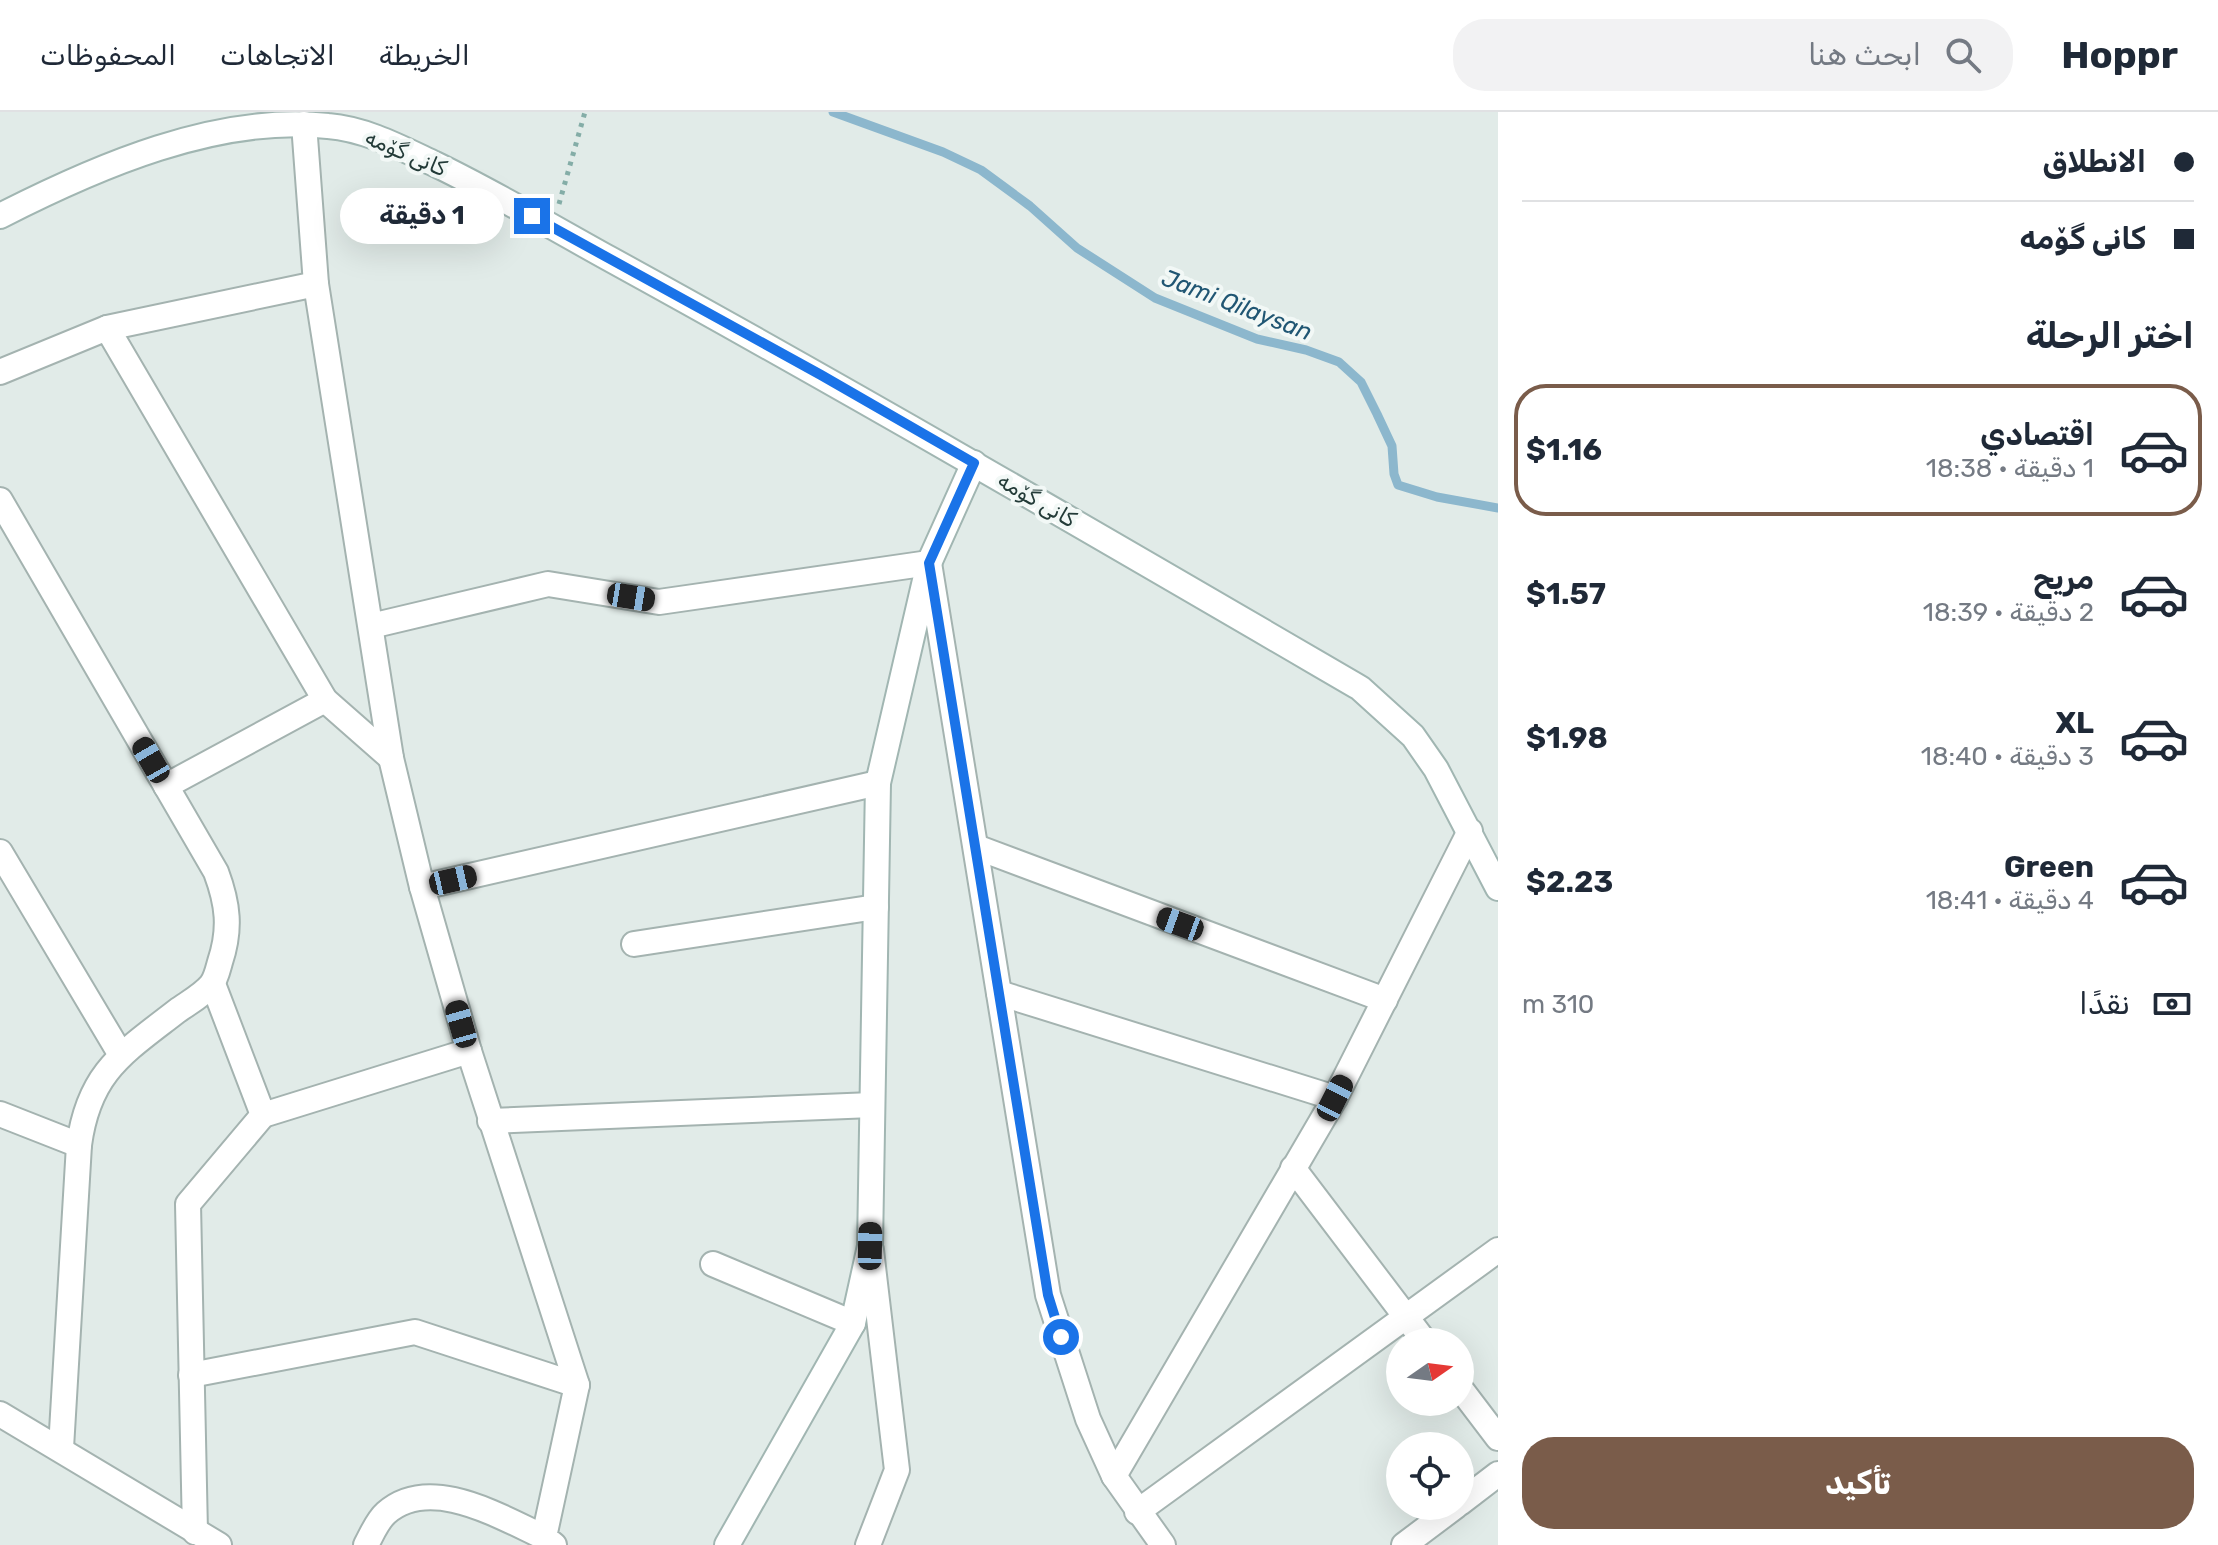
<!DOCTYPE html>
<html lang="ar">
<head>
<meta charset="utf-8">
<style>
	body { margin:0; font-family:Rubik,"Noto Sans Arabic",sans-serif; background:#f2f2f3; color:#1f2937; direction:rtl; height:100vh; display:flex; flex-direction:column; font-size:30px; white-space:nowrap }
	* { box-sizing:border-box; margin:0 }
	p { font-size:26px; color:#747a83 }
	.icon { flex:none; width:44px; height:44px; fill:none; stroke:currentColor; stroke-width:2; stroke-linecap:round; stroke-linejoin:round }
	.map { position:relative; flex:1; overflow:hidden; direction:ltr }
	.panel { display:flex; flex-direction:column; background:#fff; width:720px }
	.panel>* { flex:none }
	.guide { display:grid; align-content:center; height:176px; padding:0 24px; background:#fff }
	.needle { width:52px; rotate:76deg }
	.fabs { position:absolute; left:1386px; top:1216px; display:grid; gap:16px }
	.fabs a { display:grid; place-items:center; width:88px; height:88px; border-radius:50%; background:#fff; box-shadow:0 8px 32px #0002; font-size:40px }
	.end { position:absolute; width:36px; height:36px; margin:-18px; border:10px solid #1a73e8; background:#fff; box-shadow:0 0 0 4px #fff }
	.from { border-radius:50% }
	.bubble { position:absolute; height:56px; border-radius:28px; background:#fff; box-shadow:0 8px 32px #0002; font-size:26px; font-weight:700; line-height:56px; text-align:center; direction:rtl }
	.car { position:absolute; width:24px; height:48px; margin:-24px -12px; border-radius:10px; box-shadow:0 0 6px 2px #0007; background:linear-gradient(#222 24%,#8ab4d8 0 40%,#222 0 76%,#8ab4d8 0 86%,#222 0) }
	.guide b { display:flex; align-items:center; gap:28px; height:76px; font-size:30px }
	.guide b+b { border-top:2px solid #e0e1e3 }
	.guide i { width:20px; height:20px; background:#1f2937 }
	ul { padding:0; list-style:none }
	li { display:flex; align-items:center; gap:24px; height:132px; margin:0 16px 12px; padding:0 8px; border:4px solid transparent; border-radius:32px }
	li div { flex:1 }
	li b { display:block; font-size:30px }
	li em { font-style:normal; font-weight:700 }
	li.active { border-color:#7a5c4a }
	li>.icon { width:72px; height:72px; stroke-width:1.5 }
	h2 { padding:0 24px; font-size:36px; line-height:96px }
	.pay { display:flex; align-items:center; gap:20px; height:88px; padding:0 24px; font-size:30px }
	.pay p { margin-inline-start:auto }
	.primary-button { display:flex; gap:16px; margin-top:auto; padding:16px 24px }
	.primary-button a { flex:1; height:92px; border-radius:32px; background:#7a5c4a; color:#fff; font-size:32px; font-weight:700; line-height:92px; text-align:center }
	header { display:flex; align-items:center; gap:48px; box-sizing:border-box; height:112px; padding:0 40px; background:#fff; border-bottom:2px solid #e0e1e3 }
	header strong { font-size:38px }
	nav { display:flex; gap:44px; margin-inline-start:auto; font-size:28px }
	.search { width:560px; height:72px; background:#f2f2f3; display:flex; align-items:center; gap:20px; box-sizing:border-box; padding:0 28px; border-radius:32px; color:#747a83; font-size:30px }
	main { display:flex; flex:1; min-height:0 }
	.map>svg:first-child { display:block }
</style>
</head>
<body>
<header>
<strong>Hoppr</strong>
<div class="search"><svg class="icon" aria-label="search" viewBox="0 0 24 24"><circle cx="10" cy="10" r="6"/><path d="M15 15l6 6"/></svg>ابحث هنا</div>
<nav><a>الخريطة</a><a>الاتجاهات</a><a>المحفوظات</a></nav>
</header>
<main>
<section class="panel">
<div class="guide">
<b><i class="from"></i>الانطلاق</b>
<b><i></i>کانی گۆمە</b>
</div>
<h2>اختر الرحلة</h2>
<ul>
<li class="active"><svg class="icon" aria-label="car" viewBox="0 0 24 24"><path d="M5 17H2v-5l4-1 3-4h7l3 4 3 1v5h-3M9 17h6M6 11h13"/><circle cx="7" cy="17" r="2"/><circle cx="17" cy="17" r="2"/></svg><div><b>اقتصادي</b><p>1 دقيقة · 18:38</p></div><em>$1.16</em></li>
<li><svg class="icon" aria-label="car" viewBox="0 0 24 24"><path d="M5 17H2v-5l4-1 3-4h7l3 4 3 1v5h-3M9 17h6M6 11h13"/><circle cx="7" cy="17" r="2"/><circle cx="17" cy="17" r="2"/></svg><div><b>مريح</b><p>2 دقيقة · 18:39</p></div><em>$1.57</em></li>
<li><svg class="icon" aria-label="car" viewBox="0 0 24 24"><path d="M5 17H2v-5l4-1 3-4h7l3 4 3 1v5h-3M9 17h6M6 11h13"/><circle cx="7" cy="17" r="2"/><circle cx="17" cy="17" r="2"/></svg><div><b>XL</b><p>3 دقيقة · 18:40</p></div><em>$1.98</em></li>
<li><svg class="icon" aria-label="car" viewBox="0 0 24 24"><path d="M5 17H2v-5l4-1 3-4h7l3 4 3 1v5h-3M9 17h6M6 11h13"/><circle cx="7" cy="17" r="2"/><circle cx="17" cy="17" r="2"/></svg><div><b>Green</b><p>4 دقيقة · 18:41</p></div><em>$2.23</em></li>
</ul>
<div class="pay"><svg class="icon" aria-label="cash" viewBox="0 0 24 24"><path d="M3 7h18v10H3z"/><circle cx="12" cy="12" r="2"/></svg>نقدًا<p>310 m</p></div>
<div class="primary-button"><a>تأكيد</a></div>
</section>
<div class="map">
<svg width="1498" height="1433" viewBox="0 0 1498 1433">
	<rect width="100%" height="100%" fill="#e1ebe8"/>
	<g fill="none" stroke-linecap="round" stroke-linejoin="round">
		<!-- stream -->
		<path stroke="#8cb7cd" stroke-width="9" d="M833 0 943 40 981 58 1030 94 1077 136 1155 186 1257 227 1306 238 1339 250 1361 270 1377 302 1392 334 1394 362 1398 373 1437 385 1498 396"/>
		<defs>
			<g id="street">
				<path d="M304 12 316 172 391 646 422 775 469 939 577 1273 544 1425 554 1433"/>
				<path d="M107 216 325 588 391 646"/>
				<path d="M0 260 107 216 316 172"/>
				<path d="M0 388 216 760C228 792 231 817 220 850 218 857 216 867 211 873 203 883 188 891 177 899 123 941 89 960 79 1033L61 1336"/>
				<path d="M371 514 548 472 659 490 929 451 1048 1183 1088 1307 1114 1364 1163 1433"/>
				<path d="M166 674 325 588"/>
				<path d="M976 735 1385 888"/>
				<path d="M0 740 121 943"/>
				<path d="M422 775 878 671"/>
				<path d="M634 832 876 795"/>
				<path d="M213 872 263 1003"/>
				<path d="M999 881 1335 986"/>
				<path d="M0 1002 79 1033"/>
				<path d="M490 1009 872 993"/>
				<path d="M1293 1056 1425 1230"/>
				<path d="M713 1152 853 1211"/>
				<path d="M191 1263 415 1220 577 1273"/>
				<path d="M1460 1276 1498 1326"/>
				<path d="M0 1302 219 1433"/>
				<path d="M1114 1364 1335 986 1470 719"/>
				<path d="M1460 1391 1498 1362"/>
				<path d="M1137 1400 1498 1138"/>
				<path d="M195 1420 188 1092 263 1003 469 939"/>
				<path d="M366 1433C372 1422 377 1409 386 1401 430 1362 500 1405 544 1425"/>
				<path d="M868 1433 897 1358 871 1138"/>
				<path d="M1404 1433 1456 1394"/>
			</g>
			<g id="secondary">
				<path d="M0 104C96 55 217 2 328 14 366 17 401 36 435 52 495 81 552 115 610 147 863 286 1111 431 1360 576L1413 624 1436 657 1498 776"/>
				<path d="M727 1433 853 1211 870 1134 878 671 929 451 974 351"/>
			</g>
		</defs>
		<!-- street casing -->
		<use href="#street" stroke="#a4b3b0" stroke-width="28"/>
		<!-- secondary casing -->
		<use href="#secondary" stroke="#a1b6b2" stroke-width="28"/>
		<!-- path -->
		<path stroke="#84ada7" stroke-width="5" stroke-dasharray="4 6" stroke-linecap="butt" d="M559 92 585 0"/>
		<!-- street -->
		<use href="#street" stroke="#fff" stroke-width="24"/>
		<!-- secondary -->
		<use href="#secondary" stroke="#fff" stroke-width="24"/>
	</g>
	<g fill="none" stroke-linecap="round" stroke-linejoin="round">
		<!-- route -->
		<path stroke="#1a73e8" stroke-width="10" d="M532 104 821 263 974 351 929 451 1048 1183 1061 1225"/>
	</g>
	<g text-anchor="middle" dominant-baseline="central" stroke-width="8" stroke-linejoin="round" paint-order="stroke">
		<!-- street labels -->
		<g font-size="22" fill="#233b38" stroke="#f2f8f6">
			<text transform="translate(406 41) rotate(23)">کانی گۆمە</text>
			<text transform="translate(1037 388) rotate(30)">کانی گۆمە</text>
		</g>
		<!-- water labels -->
		<g font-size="24" font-style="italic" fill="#205673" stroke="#f2f8f6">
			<text transform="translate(1237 193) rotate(21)">Jami Qilaysan</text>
		</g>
	</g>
</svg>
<div class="fabs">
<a><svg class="needle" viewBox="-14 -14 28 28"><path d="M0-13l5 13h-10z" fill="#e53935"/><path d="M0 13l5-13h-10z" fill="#747a83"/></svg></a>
<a><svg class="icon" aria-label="locate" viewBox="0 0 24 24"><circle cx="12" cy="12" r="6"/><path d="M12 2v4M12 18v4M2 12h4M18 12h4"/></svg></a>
</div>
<i class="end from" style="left:1061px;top:1225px"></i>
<i class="end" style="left:532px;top:104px"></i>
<div class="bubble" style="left:340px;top:76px;width:164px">1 دقيقة</div>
<i class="car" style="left:631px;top:485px;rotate:99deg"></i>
<i class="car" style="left:151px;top:648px;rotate:330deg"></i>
<i class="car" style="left:453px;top:768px;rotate:77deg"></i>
<i class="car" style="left:1180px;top:812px;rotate:290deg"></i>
<i class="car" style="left:461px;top:912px;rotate:344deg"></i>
<i class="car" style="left:1335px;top:986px;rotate:27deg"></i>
<i class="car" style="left:870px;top:1134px;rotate:1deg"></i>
</div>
</main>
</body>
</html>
